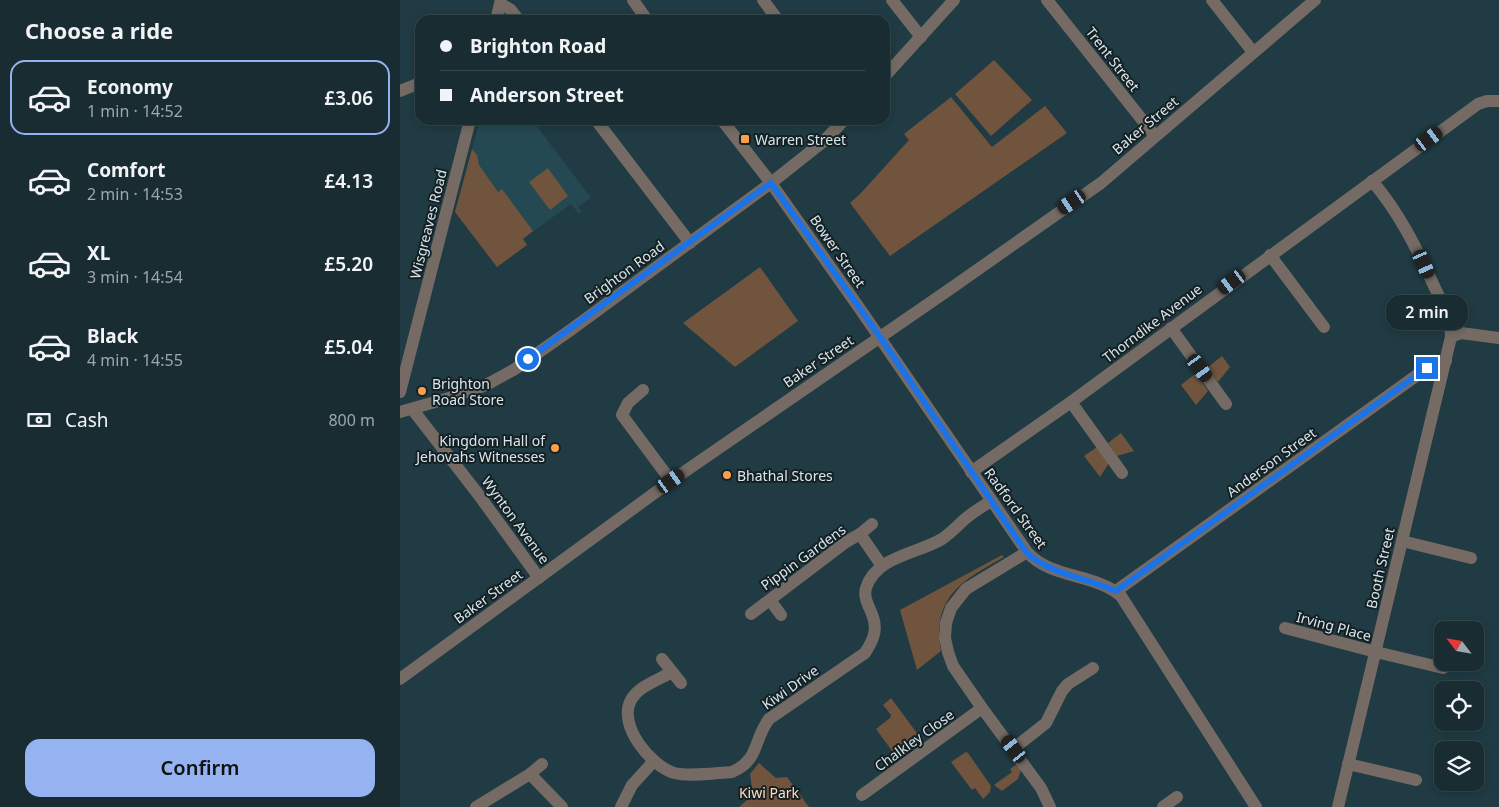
<!DOCTYPE html>
<html lang="en">
<head>
<meta charset="utf-8">
<style>
	body { margin:0; font-family:"Noto Sans",sans-serif; background:#21343a; color:#f1f3f6; height:100vh; display:flex; flex-direction:column; font-size:19px; white-space:nowrap }
	* { box-sizing:border-box; margin:0 }
	p { font-size:16px; color:#9fa7ac }
	.icon { flex:none; width:28px; height:28px; fill:none; stroke:currentColor; stroke-width:2; stroke-linecap:round; stroke-linejoin:round }
	.map { position:relative; flex:1; overflow:hidden }
	.drawer { display:flex; flex-direction:column; background:#182c32; width:400px }
	.drawer>* { flex:none }
	.banner { position:absolute; left:15px; top:15px; width:475px; height:110px; border-radius:15px; box-shadow:0 2px 8px #0003,0 0 0 1px #36484d; display:grid; align-content:center; height:110px; padding:0 25px; background:#182c32 }
	.needle { width:32px; rotate:301deg }
	.fabs { position:absolute; left:1034px; top:621px; display:grid; gap:10px }
	.fabs a { display:grid; place-items:center; width:50px; height:50px; border-radius:10px; background:#182c32; box-shadow:0 2px 8px #0003,0 0 0 1px #36484d; font-size:25px }
	.end { position:absolute; width:22px; height:22px; margin:-11px; border:6px solid #1a73e8; background:#fff; box-shadow:0 0 0 2px #fff }
	.from { border-radius:50% }
	.bubble { position:absolute; height:35px; border-radius:15px; background:#182c32; box-shadow:0 2px 8px #0003,0 0 0 1px #36484d; font-size:16px; font-weight:600; line-height:35px; text-align:center }
	.car { position:absolute; width:15px; height:30px; margin:-15px -8px; border-radius:6px; box-shadow:0 0 4px 1px #0007; background:linear-gradient(#222 24%,#8ab4d8 0 40%,#222 0 76%,#8ab4d8 0 86%,#222 0) }
	.banner b { display:flex; align-items:center; gap:18px; height:48px; font-size:19px }
	.banner b+b { border-top:1px solid #36484d }
	.banner i { width:12px; height:12px; background:#f1f3f6 }
	ul { padding:0; list-style:none }
	li { display:flex; align-items:center; gap:15px; height:75px; margin:0 10px 8px; padding:0 15px; border:2px solid transparent; border-radius:15px }
	li div { flex:1 }
	li b { display:block; font-size:19px }
	li em { font-style:normal; font-weight:600 }
	li.current { border-color:#95b2f1 }
	li>.icon { width:45px; height:45px; stroke-width:1.5 }
	h2 { padding:0 25px; font-size:22px; line-height:60px }
	.pay { display:flex; align-items:center; gap:12px; height:55px; padding:0 25px; font-size:19px }
	.pay p { margin-inline-start:auto }
	.button { display:flex; gap:10px; margin-top:auto; padding:10px 25px }
	.button a { flex:1; height:58px; border-radius:15px; background:#95b2f1; color:#111; font-size:20px; font-weight:600; line-height:58px; text-align:center }
	main { display:flex; flex:1; min-height:0 }
	.map>svg:first-child { display:block }
</style>
</head>
<body>
<main>
<section class="drawer">
<h2>Choose a ride</h2>
<ul>
<li class="current"><svg class="icon" aria-label="car" viewBox="0 0 24 24"><path d="M5 17H2v-5l4-1 3-4h7l3 4 3 1v5h-3M9 17h6M6 11h13"/><circle cx="7" cy="17" r="2"/><circle cx="17" cy="17" r="2"/></svg><div><b>Economy</b><p>1 min · 14:52</p></div><em>£3.06</em></li>
<li><svg class="icon" aria-label="car" viewBox="0 0 24 24"><path d="M5 17H2v-5l4-1 3-4h7l3 4 3 1v5h-3M9 17h6M6 11h13"/><circle cx="7" cy="17" r="2"/><circle cx="17" cy="17" r="2"/></svg><div><b>Comfort</b><p>2 min · 14:53</p></div><em>£4.13</em></li>
<li><svg class="icon" aria-label="car" viewBox="0 0 24 24"><path d="M5 17H2v-5l4-1 3-4h7l3 4 3 1v5h-3M9 17h6M6 11h13"/><circle cx="7" cy="17" r="2"/><circle cx="17" cy="17" r="2"/></svg><div><b>XL</b><p>3 min · 14:54</p></div><em>£5.20</em></li>
<li><svg class="icon" aria-label="car" viewBox="0 0 24 24"><path d="M5 17H2v-5l4-1 3-4h7l3 4 3 1v5h-3M9 17h6M6 11h13"/><circle cx="7" cy="17" r="2"/><circle cx="17" cy="17" r="2"/></svg><div><b>Black</b><p>4 min · 14:55</p></div><em>£5.04</em></li>
</ul>
<div class="pay"><svg class="icon" aria-label="cash" viewBox="0 0 24 24"><path d="M3 7h18v10H3z"/><circle cx="12" cy="12" r="2"/></svg>Cash<p>800 m</p></div>
<div class="button"><a>Confirm</a></div>
</section>
<div class="map">
<svg width="1099" height="807" viewBox="0 0 1099 807">
	<rect width="100%" height="100%" fill="#203b43"/>
	<!-- built -->
	<path fill="#254952" d="M80 120H132L191 198 178 207 181 211 179 214 171 204 123 239 127 245 97 267 55 212Z"/>
	<!-- green -->
	<g fill="#70543d">
		<path d="M594 60 632 100 591 136 555 94Z"/>
		<path d="M551 97 592 147 645 106 667 133 490 256 450 203 461 193 509 140 504 134Z"/>
		<path d="M72 149 77 155 79 165 98 192 102 189 133 231 123 239 127 245 97 267 55 212Z"/>
		<path d="M148 168 168 196 150 210 129 182Z"/>
		<path d="M360 267 398 321 335 367 283 323Z"/>
		<path d="M822 356 830 367 818 382 807 368Z"/>
		<path d="M796 373 808 391 796 405 781 385Z"/>
		<path d="M721 433 734 451 717 456 708 443Z"/>
		<path d="M697 447 709 463 700 477 684 456Z"/>
		<path d="M602 555 604 557C562 581 532 596 541 651L517 670 500 610Z"/>
		<path d="M491 698 522 740 498 759 476 729 490 718 491 715 483 705Z"/>
		<path d="M566 752 568 753 591 786 590 792 583 799 575 788 572 790 551 762Z"/>
		<path d="M359 763 376 778 387 777 409 807H339L353 795 350 774Z"/>
		<path d="M617 764 621 770 618 779 602 791 594 785 612 772 610 769Z"/>
	</g>
	<g fill="none" stroke-linecap="round" stroke-linejoin="round">
		<!-- minor -->
		<g stroke="#756b64" stroke-width="12">
			<path d="M363 0 378 20"/>
			<path d="M492 0 521 37"/>
			<path d="M647 0 755 136"/>
			<path d="M812 0 853 52"/>
			<path d="M100 4 110 9 119 20"/>
			<path d="M96 20 101 0"/>
			<path d="M0 91 20 83"/>
			<path d="M196 120 290 243"/>
			<path d="M870 255 924 327"/>
			<path d="M771 328 826 404"/>
			<path d="M1051 337 1061 333 1099 338"/>
			<path d="M243 390 228 403 222 415 271 481"/>
			<path d="M0 392 70 120"/>
			<path d="M671 402 722 473"/>
			<path d="M13 410 78 494 139 578"/>
			<path d="M571 472 671 402 1078 104 1087 101H1099"/>
			<path d="M460 534 482 566"/>
			<path d="M1002 541 1071 558"/>
			<path d="M627 552 566 589 551 608 546 623 545 638 548 652 553 666 582 708 641 788 650 807"/>
			<path d="M716 591 1027 368 1034 364 1046 361"/>
			<path d="M370 600 381 615"/>
			<path d="M351 614 446 542 460 534 472 524"/>
			<path d="M885 628 976 652 1043 668"/>
			<path d="M262 659 281 683"/>
			<path d="M272 672C258 680 239 686 231 700 217 725 251 766 274 773 290 777 315 773 332 772 360 760 353 740 369 719L465 653C472 642 478 631 473 617 470 607 463 599 466 588 476 556 517 554 542 539 551 533 557 526 565 519 573 512 582 507 591 501"/>
			<path d="M0 679 271 481 550 289 701 183 915 0"/>
			<path d="M613 749 646 723 662 691 668 684 693 668"/>
			<path d="M948 764 1016 780"/>
			<path d="M130 774 142 764"/>
			<path d="M462 795 582 708"/>
			<path d="M76 807 130 774 162 807"/>
			<path d="M221 807 232 785 254 761"/>
			<path d="M763 807 777 797"/>
			<path d="M938 807 1051 337C1051 318 1042 303 1034 286 1017 249 999 212 972 181"/>
		</g>
		<!-- tertiary -->
		<g stroke="#756b64" stroke-width="12">
			<path d="M233 0 247 20"/>
			<path d="M485 76 554 0"/>
			<path d="M322 120 371 183 460 309 627 552C651 579 695 573 721 596L856 807"/>
			<path d="M0 412 49 398 86 385 115 369 172 329 371 183 424 141 444 120"/>
		</g>
	</g>
	<g fill="none" stroke-linecap="round" stroke-linejoin="round">
		<!-- route -->
		<path stroke="#1a73e8" stroke-width="6" d="M128 359 371 183 480 337 626 552C646 573 690 579 716 591L1027 368"/>
	</g>
	<!-- markers -->
	<g fill="#f9a04d" stroke="#142023" stroke-width="2">
		<rect x="340" y="134" width="10" height="10" rx="2.5"/>
		<circle cx="22" cy="391" r="5"/>
		<circle cx="155" cy="448" r="5"/>
		<circle cx="327" cy="475" r="5"/>
	</g>
	<g text-anchor="middle" dominant-baseline="central" stroke-width="4" stroke-linejoin="round" paint-order="stroke">
		<!-- street labels -->
		<g font-size="14" fill="#d8e7ec" stroke="#142023">
			<text transform="translate(713 59) rotate(52)">Trent Street</text>
			<text transform="translate(745 125) rotate(-40)">Baker Street</text>
			<text transform="translate(28 224) rotate(-76)">Wisgreaves Road</text>
			<text transform="translate(438 251) rotate(55)">Bower Street</text>
			<text transform="translate(224 272) rotate(-36)">Brighton Road</text>
			<text transform="translate(752 323) rotate(-37)">Thorndike Avenue</text>
			<text transform="translate(418 361) rotate(-34)">Baker Street</text>
			<text transform="translate(871 462) rotate(-36)">Anderson Street</text>
			<text transform="translate(616 508) rotate(54)">Radford Street</text>
			<text transform="translate(116 520) rotate(54)">Wynton Avenue</text>
			<text transform="translate(403 557) rotate(-36)">Pippin Gardens</text>
			<text transform="translate(980 568) rotate(-77)">Booth Street</text>
			<text transform="translate(88 596) rotate(-36)">Baker Street</text>
			<text transform="translate(934 626) rotate(15)">Irving Place</text>
			<text transform="translate(390 687) rotate(-35)">Kiwi Drive</text>
			<text transform="translate(514 740) rotate(-36)">Chalkley Close</text>
		</g>
		<!-- poi labels -->
		<g font-size="14" fill="#d8e7ec" stroke="#142023" text-anchor="start">
			<text x="355" y="139">Warren Street</text>
			<text x="32" y="383">Brighton<tspan x="32" dy="16">Road Store</tspan></text>
			<text x="145" y="440" text-anchor="end">Kingdom Hall of<tspan x="145" dy="16">Jehovahs Witnesses</tspan></text>
			<text x="337" y="475">Bhathal Stores</text>
		</g>
		<!-- park labels -->
		<g font-size="14" fill="#ffddc1" stroke="#142023">
			<text x="369" y="792">Kiwi Park</text>
		</g>
	</g>
</svg>
<div class="fabs">
<a><svg class="needle" viewBox="-14 -14 28 28"><path d="M0-13l5 13h-10z" fill="#e53935"/><path d="M0 13l5-13h-10z" fill="#9fa7ac"/></svg></a>
<a><svg class="icon" aria-label="locate" viewBox="0 0 24 24"><circle cx="12" cy="12" r="6"/><path d="M12 2v4M12 18v4M2 12h4M18 12h4"/></svg></a>
<a><svg class="icon" aria-label="layers" viewBox="0 0 24 24"><path d="M12 4l9 5-9 5-9-5zM3 14l9 5 9-5"/></svg></a>
</div>
<i class="end from" style="left:128px;top:359px"></i>
<i class="end" style="left:1027px;top:368px"></i>
<div class="bubble" style="left:986px;top:295px;width:82px">2 min</div>
<i class="car" style="left:1029px;top:139px;rotate:54deg"></i>
<i class="car" style="left:672px;top:202px;rotate:236deg"></i>
<i class="car" style="left:1024px;top:264px;rotate:156deg"></i>
<i class="car" style="left:832px;top:282px;rotate:234deg"></i>
<i class="car" style="left:800px;top:368px;rotate:144deg"></i>
<i class="car" style="left:271px;top:481px;rotate:55deg"></i>
<i class="car" style="left:614px;top:749px;rotate:323deg"></i>
<div class="banner">
<b><i class="from"></i>Brighton Road</b>
<b><i></i>Anderson Street</b>
</div>
</div>
</main>
</body>
</html>
